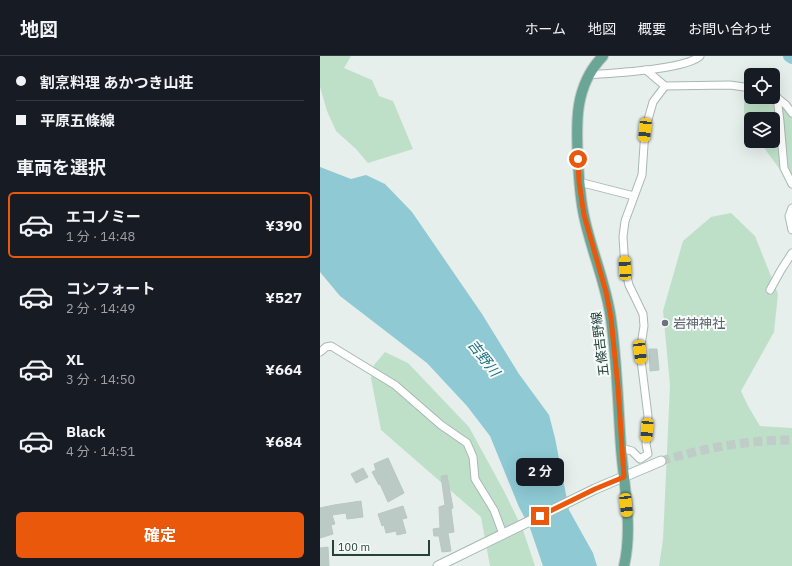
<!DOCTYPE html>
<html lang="ja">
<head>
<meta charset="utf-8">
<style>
	body { margin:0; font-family:"IBM Plex Sans","Noto Sans JP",sans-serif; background:#20242c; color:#f1f3f6; height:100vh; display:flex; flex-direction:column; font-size:15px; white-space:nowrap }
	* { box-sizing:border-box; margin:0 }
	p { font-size:13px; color:#9ea1a6 }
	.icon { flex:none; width:22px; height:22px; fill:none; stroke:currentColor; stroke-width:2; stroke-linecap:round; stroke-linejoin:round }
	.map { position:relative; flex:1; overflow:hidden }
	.panel { display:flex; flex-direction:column; background:#171b24; width:320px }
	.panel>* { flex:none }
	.hud { display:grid; align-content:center; height:88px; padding:0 16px; background:#171b24 }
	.buttons { position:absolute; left:424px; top:12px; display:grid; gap:8px }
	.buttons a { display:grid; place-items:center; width:36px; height:36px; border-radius:6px; background:#171b24; box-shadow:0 4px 16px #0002; font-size:20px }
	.scale { position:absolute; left:12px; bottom:10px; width:98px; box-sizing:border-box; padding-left:4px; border:2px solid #24423a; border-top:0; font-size:11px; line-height:14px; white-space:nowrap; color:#24423a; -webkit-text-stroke:3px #f7fbf9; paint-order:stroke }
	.end { position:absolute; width:18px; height:18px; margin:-9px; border:5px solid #ea580c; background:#fff; box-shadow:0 0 0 2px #fff }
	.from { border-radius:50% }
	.bubble { position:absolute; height:28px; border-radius:6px; background:#171b24; box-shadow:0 4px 16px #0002; font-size:13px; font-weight:700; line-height:28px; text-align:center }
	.car { position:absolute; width:12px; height:24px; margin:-12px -6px; border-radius:5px; box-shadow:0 0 3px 1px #0007; background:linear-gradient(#f5c518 24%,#345 0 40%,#f5c518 0 76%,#345 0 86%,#f5c518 0) }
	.hud b { display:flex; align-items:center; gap:14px; height:38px; font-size:15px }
	.hud b+b { border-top:1px solid #363941 }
	.hud i { width:10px; height:10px; background:#f1f3f6 }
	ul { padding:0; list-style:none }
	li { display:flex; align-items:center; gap:12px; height:66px; margin:0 8px 6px; padding:0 8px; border:2px solid transparent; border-radius:6px }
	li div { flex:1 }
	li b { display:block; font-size:15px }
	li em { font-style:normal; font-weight:700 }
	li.current { border-color:#ea580c }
	li>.icon { width:36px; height:36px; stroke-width:1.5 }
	h2 { padding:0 16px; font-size:18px; line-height:48px }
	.action { display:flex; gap:8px; margin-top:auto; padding:8px 16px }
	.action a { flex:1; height:46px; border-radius:6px; background:#ea580c; color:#fff; font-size:16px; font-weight:700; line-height:46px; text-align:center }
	header { display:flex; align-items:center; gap:24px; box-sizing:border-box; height:56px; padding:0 20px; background:#171b24; border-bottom:1px solid #363941 }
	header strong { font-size:19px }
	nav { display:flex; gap:22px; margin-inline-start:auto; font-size:14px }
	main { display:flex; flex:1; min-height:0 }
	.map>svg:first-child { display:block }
</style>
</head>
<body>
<header>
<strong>地図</strong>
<nav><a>ホーム</a><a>地図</a><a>概要</a><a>お問い合わせ</a></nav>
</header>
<main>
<section class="panel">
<div class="hud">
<b><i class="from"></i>割烹料理 あかつき山荘</b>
<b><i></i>平原五條線</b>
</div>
<h2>車両を選択</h2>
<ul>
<li class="current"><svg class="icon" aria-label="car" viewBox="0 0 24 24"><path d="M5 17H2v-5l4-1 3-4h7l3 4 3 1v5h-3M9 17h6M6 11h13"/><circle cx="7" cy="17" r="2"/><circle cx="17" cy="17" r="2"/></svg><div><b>エコノミー</b><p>1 分 · 14:48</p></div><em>¥390</em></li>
<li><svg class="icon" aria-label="car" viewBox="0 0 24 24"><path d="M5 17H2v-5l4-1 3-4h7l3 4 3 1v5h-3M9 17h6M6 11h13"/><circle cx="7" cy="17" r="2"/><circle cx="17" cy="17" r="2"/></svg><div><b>コンフォート</b><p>2 分 · 14:49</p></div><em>¥527</em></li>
<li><svg class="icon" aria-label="car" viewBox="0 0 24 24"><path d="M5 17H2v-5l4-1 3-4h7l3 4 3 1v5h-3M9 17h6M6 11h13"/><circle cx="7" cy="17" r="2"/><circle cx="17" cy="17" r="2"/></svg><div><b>XL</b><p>3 分 · 14:50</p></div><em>¥664</em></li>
<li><svg class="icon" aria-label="car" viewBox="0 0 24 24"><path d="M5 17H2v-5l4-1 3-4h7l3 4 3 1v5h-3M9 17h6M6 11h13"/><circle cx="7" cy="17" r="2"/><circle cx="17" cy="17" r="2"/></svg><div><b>Black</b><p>4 分 · 14:51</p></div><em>¥684</em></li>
</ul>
<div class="action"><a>確定</a></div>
</section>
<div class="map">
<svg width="472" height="510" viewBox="0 0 472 510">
	<rect width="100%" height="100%" fill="#e6efeb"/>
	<!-- green -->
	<g fill="#bfe0c8">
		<path d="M0 0H31L24 12 52 24 59 40 73 45 93 93 48 107 36 93 16 75 7 55 0 31Z"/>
		<path d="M424 44 451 47 472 53V127L461 115 439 85H453V63H431V72L424 62Z"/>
		<path d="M411 157 435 180 458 238 454 276 421 335 428 350 440 370 472 372V510H339L343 484 350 329 343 255 363 185 391 161Z"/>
		<path d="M65 296 88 307 149 371 184 435 203 474 215 510H170L161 461 61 374 51 322 54 309Z"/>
	</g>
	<!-- water -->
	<path fill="#8ec9d4" d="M0 111 31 123 46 119 65 128 92 156 162 258 199 318 229 359 235 382 249 454 273 497 277 510H223L210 472 199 451 170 380 147 350 107 307 20 240 0 216Z"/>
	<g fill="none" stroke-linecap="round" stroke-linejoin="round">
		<!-- river -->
		<path stroke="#8ec9d4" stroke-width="12" d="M469 0 472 2"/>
	</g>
	<!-- building -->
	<g fill="#bbcac4" stroke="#b8c9c2">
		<path d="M329 293H337L339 314 330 315Z"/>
		<path d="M68 402 84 437 68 446 60 428 59 429 52 416 56 414 54 408Z"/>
		<path d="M43 412 48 421 36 427 31 418Z"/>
		<path d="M127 419 133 452 131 453 134 476 128 477 131 495 122 496 119 480H114L113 473 120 472 119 451 125 449 121 420Z"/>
		<path d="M41 445 43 461 27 463 26 457 12 459 15 468 11 469 13 478 0 482V452L14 449Z"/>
		<path d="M83 450 87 462 82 463 86 477 77 479 76 475 66 477 64 469 62 470 58 458Z"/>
		<path d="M8 491 9 510H0V492Z"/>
	</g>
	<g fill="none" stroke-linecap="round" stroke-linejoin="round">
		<!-- secondary-tunnel -->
		<path stroke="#bfccc8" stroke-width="9" stroke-dasharray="9 4.5" stroke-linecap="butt" d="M341 405C384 392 427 384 472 384"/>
		<defs>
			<g id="minor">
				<path d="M326 14 345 30 410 29 431 32"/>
				<path d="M268 19C292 17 364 14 380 0"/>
				<path d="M455 40 466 49 472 57"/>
				<path d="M457 41 460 66 464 112 472 128"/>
				<path d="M259 126 314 140"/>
				<path d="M472 152 469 160 472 174"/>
				<path d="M450 234 461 214 472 197"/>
				<path d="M0 296 6 291 11 290 75 329 121 369 147 387 153 401 155 423 174 454 183 478"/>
				<path d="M301 392 312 395 320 403 328 398 326 388 328 360 320 296 324 270 323 258 309 229 305 212 303 181 305 165 322 119 325 74 333 46 345 30"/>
			</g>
			<path id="secondary" d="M118 510 275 433 341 405"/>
			<path id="primary" d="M283 0C254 30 256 67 258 106 259 124 260 142 264 160 271 194 286 227 291 263 297 306 298 349 301 392 304 431 313 471 304 510"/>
		</defs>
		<!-- minor casing -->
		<use href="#minor" stroke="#a8b8b2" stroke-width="9"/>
		<!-- secondary casing -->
		<use href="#secondary" stroke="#a4bbb3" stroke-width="11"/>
		<!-- primary casing -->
		<use href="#primary" stroke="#c2cac8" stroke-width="12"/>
		<!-- minor -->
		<use href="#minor" stroke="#fff" stroke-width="7"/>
		<!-- secondary -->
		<use href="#secondary" stroke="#fff" stroke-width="9"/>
		<!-- primary -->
		<use href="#primary" stroke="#6aa596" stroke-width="10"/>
	</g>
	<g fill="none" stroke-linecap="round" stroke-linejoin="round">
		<!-- route -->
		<path stroke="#ea580c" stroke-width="5" d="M220 460 275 433 304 421 298 332 291 262 286 236 264 159 259 126 258 103"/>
	</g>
	<!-- markers -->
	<circle fill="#6b7280" stroke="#f7fbf9" stroke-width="1.5" cx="345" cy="267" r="4"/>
	<g text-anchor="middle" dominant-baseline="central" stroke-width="4" stroke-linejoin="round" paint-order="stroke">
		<!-- worship labels -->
		<g font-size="13" fill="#5b616d" stroke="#f7fbf9" text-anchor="start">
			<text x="353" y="267">岩神神社</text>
		</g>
		<!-- street labels -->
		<g font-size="13" fill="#24423a" stroke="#f7fbf9">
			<text transform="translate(280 288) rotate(-97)">五條吉野線</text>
		</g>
		<!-- water labels -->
		<g font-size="14" font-style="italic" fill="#1c6f80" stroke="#f7fbf9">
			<text transform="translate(164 302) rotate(52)">吉野川</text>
		</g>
	</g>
</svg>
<div class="buttons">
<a><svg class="icon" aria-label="locate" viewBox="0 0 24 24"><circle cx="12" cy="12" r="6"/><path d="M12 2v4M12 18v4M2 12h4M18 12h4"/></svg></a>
<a><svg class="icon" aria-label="layers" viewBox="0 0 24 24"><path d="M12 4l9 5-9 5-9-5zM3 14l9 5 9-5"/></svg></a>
</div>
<div class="scale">100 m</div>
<i class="end from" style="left:258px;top:103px"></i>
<i class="end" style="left:220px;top:460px"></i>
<div class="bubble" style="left:196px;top:402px;width:48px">2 分</div>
<i class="car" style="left:325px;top:74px;rotate:186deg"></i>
<i class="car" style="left:305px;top:212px;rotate:357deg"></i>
<i class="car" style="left:320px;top:296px;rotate:173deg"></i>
<i class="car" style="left:327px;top:374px;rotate:184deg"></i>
<i class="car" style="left:306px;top:449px;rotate:174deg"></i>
</div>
</main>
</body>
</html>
